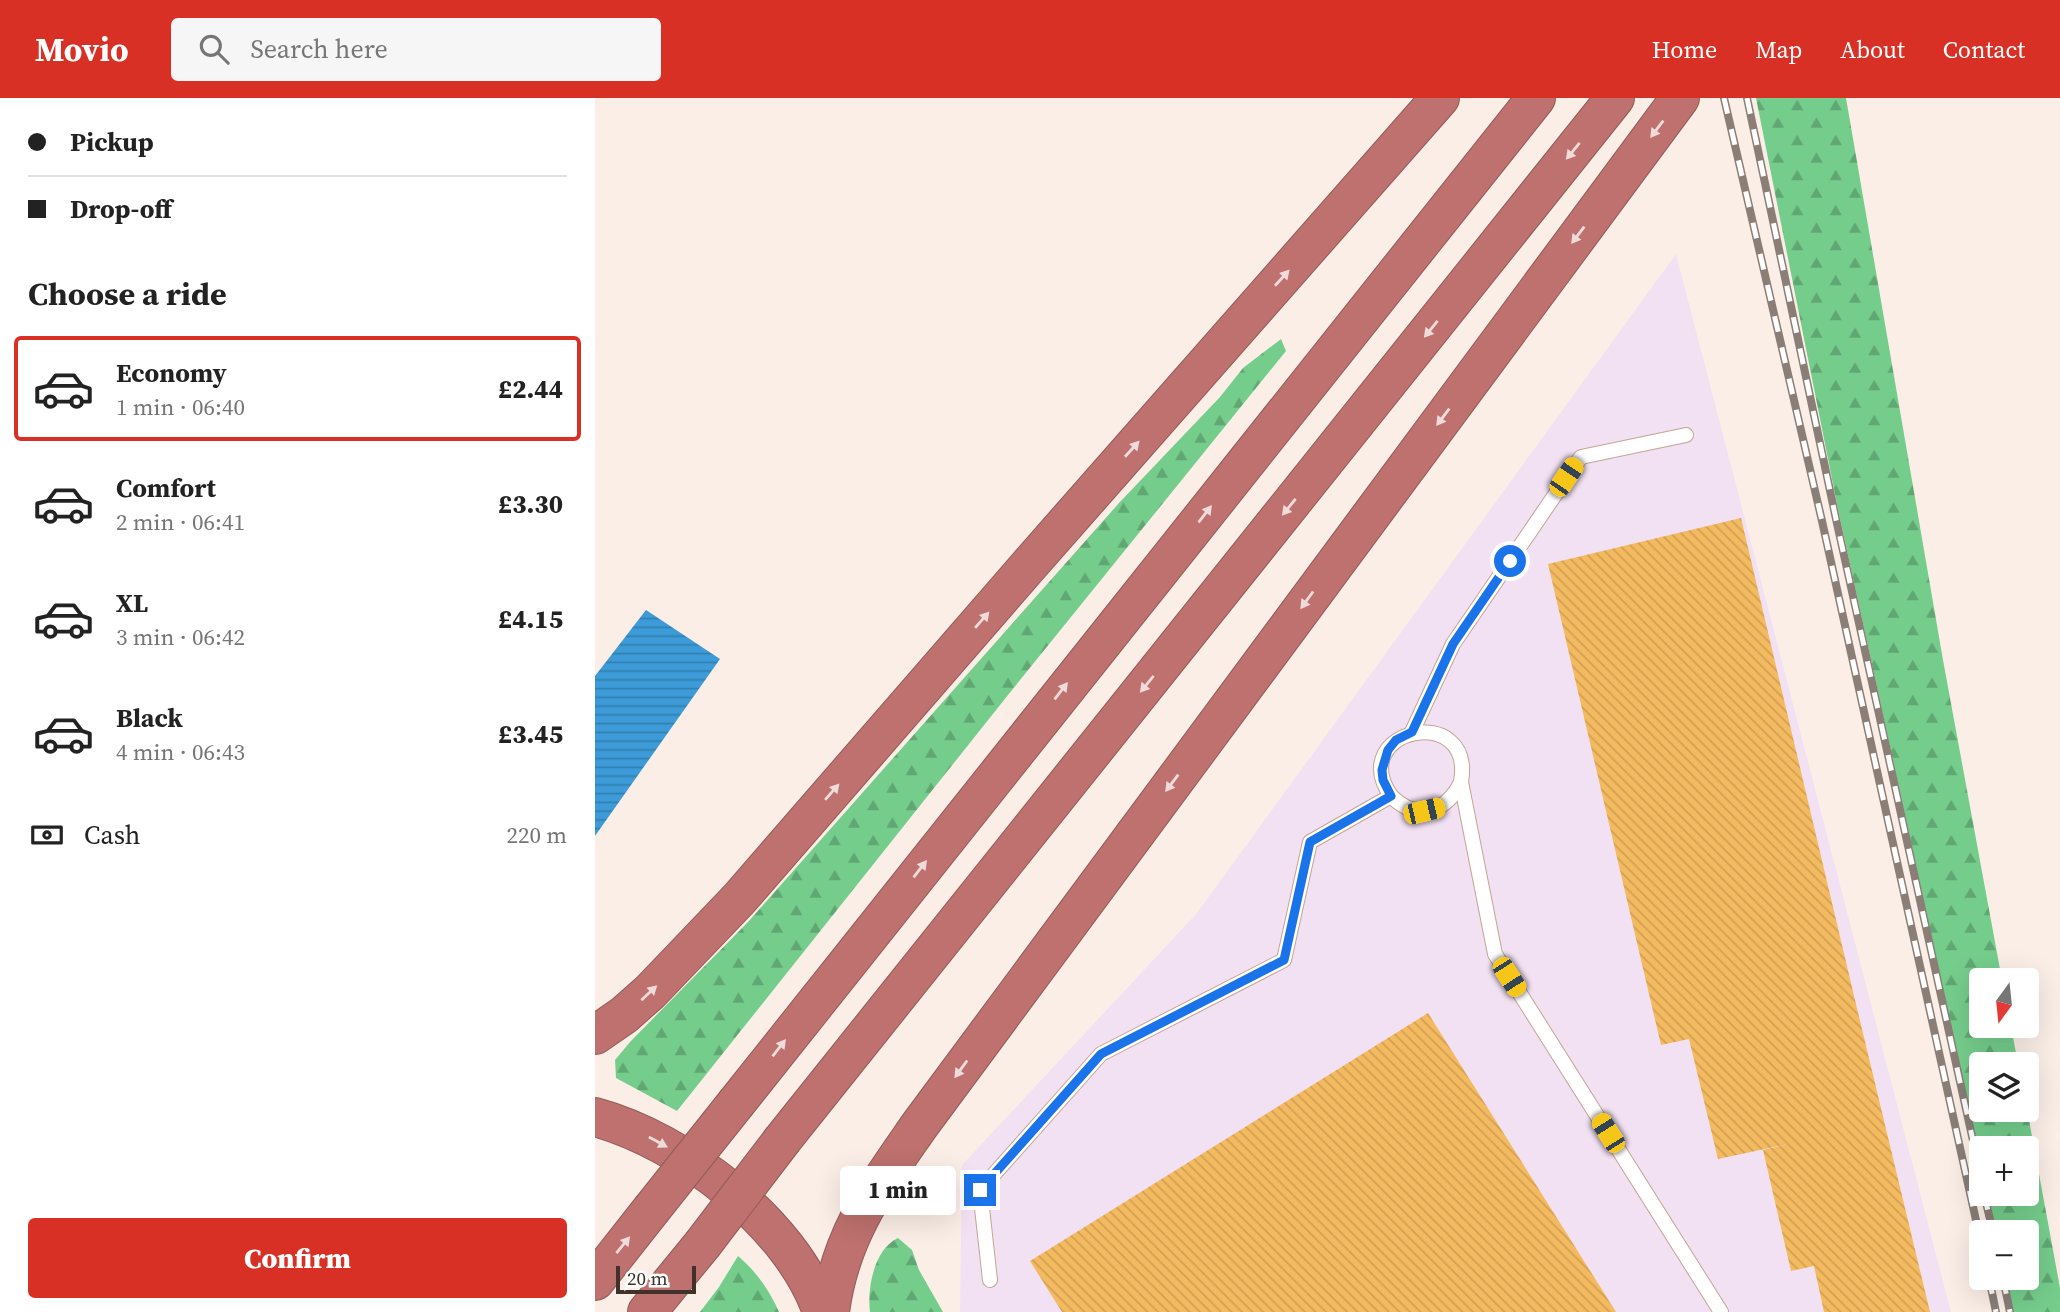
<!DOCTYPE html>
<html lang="en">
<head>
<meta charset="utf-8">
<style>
	body { margin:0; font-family:"Source Serif 4",serif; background:#f6f6f6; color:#222; height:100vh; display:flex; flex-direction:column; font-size:26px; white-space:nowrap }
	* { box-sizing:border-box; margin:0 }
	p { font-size:23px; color:#767676 }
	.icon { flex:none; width:38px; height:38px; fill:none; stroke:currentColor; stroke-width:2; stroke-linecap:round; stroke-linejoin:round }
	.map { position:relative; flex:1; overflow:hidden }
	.details { display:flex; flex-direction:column; background:#fff; width:595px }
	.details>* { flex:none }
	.banner { display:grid; align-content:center; height:154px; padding:0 28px; background:#fff }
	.needle { width:46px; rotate:195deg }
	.tools { position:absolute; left:1374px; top:870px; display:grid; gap:14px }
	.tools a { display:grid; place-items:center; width:70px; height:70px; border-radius:7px; background:#fff; box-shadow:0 7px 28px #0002; font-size:35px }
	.scale { position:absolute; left:21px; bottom:18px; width:80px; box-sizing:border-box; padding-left:7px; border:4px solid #3e322b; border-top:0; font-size:19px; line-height:24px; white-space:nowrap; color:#3e322b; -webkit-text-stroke:5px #fefefe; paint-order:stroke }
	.end { position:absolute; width:32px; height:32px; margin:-16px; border:9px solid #1a73e8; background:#fff; box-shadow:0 0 0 4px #fff }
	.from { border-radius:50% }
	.bubble { position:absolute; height:49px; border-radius:7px; background:#fff; box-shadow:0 7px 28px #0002; font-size:23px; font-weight:800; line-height:49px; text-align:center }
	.car { position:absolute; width:21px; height:42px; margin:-21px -10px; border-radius:9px; box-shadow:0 0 5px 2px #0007; background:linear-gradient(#f5c518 24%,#345 0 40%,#f5c518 0 76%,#345 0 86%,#f5c518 0) }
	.banner b { display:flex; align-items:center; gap:24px; height:66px; font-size:26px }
	.banner b+b { border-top:2px solid #e0e0e0 }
	.banner i { width:18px; height:18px; background:#222 }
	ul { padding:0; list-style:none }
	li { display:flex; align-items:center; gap:21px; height:105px; margin:0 14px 10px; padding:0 14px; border:4px solid transparent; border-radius:7px }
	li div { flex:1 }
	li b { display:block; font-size:26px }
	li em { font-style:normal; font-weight:800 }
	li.current { border-color:#d93025 }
	li>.icon { width:63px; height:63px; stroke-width:1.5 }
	h2 { padding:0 28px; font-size:32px; line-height:84px }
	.pay { display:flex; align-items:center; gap:18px; height:77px; padding:0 28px; font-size:26px }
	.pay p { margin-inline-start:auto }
	.button { display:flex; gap:14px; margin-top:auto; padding:14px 28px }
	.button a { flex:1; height:80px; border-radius:7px; background:#d93025; color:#fff; font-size:28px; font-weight:800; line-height:80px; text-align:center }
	header { display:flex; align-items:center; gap:42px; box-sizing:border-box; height:98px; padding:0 35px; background:#d93025; color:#fff }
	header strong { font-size:33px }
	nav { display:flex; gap:38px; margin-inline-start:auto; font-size:24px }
	.search { width:490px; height:63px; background:#f6f6f6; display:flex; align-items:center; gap:18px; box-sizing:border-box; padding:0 24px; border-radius:7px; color:#767676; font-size:26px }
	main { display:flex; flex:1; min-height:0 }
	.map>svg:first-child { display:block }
</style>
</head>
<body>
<header>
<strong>Movio</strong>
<div class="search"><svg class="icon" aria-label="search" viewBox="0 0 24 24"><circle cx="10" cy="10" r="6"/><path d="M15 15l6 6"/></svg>Search here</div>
<nav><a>Home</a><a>Map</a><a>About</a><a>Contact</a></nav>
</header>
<main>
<section class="details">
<div class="banner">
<b><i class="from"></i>Pickup</b>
<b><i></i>Drop-off</b>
</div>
<h2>Choose a ride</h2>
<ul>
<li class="current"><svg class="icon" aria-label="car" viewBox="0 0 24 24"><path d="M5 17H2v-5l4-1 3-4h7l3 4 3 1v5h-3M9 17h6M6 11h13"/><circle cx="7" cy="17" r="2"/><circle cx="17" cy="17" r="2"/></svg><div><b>Economy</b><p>1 min · 06:40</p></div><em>£2.44</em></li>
<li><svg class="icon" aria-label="car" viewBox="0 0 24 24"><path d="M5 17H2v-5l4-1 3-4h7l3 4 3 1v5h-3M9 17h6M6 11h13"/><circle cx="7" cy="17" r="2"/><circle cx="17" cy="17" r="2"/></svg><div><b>Comfort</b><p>2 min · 06:41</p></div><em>£3.30</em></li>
<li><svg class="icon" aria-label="car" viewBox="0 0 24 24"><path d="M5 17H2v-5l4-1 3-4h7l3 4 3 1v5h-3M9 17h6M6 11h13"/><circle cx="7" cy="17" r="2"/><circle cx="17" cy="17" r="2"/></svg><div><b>XL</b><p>3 min · 06:42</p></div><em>£4.15</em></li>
<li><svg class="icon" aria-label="car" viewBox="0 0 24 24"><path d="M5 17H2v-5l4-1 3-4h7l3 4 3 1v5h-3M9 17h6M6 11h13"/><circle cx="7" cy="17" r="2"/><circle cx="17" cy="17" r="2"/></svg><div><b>Black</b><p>4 min · 06:43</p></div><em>£3.45</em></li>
</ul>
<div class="pay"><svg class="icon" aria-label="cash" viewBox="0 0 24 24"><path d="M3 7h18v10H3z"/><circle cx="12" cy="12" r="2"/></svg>Cash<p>220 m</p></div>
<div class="button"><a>Confirm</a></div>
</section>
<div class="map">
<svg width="1465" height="1214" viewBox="0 0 1465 1214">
	<defs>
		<pattern id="forest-firs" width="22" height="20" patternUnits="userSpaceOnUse" patternTransform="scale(1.75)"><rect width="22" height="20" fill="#75cd8c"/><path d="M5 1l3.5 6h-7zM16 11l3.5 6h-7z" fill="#61a773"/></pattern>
		<pattern id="water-rules" width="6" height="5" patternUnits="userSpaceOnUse" patternTransform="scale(1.75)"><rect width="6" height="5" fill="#3c9bd8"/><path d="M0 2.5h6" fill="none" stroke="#347faf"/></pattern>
		<pattern id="building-back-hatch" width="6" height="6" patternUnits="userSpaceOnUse" patternTransform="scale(1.75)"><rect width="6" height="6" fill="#f4ba60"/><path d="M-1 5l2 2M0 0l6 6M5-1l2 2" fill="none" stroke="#d2a054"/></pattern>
	</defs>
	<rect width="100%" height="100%" fill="#fbeee7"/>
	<!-- industrial -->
	<path fill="#f2e1f3" d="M1081 156 1356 1214H365L367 1067 602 815Z"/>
	<!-- forest -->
	<g fill="url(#forest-firs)">
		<path d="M1161 0H1251L1348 562 1407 882H1386V928H1416L1423 966H1386V1012L1432 1011 1465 1190V1214H1418L1411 1180H1432V1134H1401L1393 1096H1432V1050H1386V1064L1244 416Z"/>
		<path d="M686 241 691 253 413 597 82 1013 21 980 20 962 35 944 153 824 524 405 625 299 648 270Z"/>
		<path d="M303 1140 317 1152 324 1172 348 1214H275C272 1190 279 1151 303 1140Z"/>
		<path d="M143 1158C161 1173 175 1193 184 1214H105L124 1189Z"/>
	</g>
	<!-- water -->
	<path fill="url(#water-rules)" d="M51 512 125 561 0 738V578Z"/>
	<!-- building -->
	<g fill="url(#building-back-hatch)">
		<path d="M1146 420 1260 902 1335 1214H1229L1219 1168 1196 1173 1168 1052 1193 1046 1123 1061 1094 941 1066 947 953 466Z"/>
		<path d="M833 915 1021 1214H467L435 1163Z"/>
	</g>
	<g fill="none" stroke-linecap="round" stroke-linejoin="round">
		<defs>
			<g id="lane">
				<path d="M817 634 858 546 986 359 1091 337"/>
				<path d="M796 698C750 631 880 603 866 684L900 856 1126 1214"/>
				<path d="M395 1182 385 1092 506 956 689 862 715 744 796 698C821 723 851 715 866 684"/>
			</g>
			<g id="highway">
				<path d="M0 937 29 917 55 894 144 801 435 466 845 0"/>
				<path d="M142 1004C407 668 673 333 941 0"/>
				<path d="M0 1019C88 1043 197 1126 227 1214"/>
				<path d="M188 1041 1020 0"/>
				<path d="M0 1183 56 1112"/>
				<path d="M52 1214 107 1147"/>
				<path d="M235 1214C245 1137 281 1090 324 1028L1085 0"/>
			</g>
		</defs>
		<!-- lane casing -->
		<use href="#lane" stroke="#c3a594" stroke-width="16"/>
		<!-- highway casing -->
		<use href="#highway" stroke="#915b57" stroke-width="40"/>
		<!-- lane -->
		<use href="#lane" stroke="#fff" stroke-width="14"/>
		<!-- highway -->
		<use href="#highway" stroke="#be716e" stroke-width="38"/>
		<defs>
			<g id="rail">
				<path d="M1129 0 1227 423 1386 1145"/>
				<path d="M1152 0 1241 421 1386 1079"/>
				<path d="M1389 1096 1398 1134"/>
				<path d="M1394 1180 1401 1214"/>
				<path d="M1408 1180 1415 1214"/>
			</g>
		</defs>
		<!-- rail casing -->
		<use href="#rail" stroke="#8a7e77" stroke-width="8"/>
		<!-- rail -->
		<use href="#rail" stroke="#fefefe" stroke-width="5" stroke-dasharray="16" stroke-linecap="butt"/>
		<defs>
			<g id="highway-bridge">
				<path d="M56 1112 142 1004"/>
				<path d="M107 1147 188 1041"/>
			</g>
		</defs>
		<!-- highway-bridge casing -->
		<use href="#highway-bridge" stroke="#915b57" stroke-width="40" stroke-linecap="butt"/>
		<!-- highway-bridge -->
		<use href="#highway-bridge" stroke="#be716e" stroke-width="38"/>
	</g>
	<!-- one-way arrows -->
	<defs><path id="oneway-solid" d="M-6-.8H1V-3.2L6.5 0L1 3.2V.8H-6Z" transform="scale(1.75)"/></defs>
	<g fill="#eedbda">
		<use href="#oneway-solid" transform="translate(1062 31) rotate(127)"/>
		<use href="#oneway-solid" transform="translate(978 53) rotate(129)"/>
		<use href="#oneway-solid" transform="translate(983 137) rotate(127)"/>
		<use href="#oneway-solid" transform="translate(687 180) rotate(-48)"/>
		<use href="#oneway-solid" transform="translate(836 231) rotate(129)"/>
		<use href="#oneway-solid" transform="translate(848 319) rotate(127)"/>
		<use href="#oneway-solid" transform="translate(537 351) rotate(-48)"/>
		<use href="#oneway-solid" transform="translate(694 409) rotate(129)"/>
		<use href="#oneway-solid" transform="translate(610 416) rotate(-52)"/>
		<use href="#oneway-solid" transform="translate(712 502) rotate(126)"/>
		<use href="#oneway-solid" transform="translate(387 522) rotate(-49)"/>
		<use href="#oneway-solid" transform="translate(552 586) rotate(129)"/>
		<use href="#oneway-solid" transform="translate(466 593) rotate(-52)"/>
		<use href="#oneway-solid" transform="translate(577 685) rotate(127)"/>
		<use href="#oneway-solid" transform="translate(237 694) rotate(-49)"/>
		<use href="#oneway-solid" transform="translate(325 771) rotate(-52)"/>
		<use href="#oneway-solid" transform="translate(54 895) rotate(-43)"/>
		<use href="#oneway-solid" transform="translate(184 950) rotate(-52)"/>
		<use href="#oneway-solid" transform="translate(366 971) rotate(126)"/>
		<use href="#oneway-solid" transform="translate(63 1044) rotate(29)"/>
		<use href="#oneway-solid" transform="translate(28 1147) rotate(-51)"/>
	</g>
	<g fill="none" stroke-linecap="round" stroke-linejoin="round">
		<!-- route -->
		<path stroke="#1a73e8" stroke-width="9" d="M385 1092 506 956 689 862 715 744 796 698 788 682 787 672 793 652 801 642 817 634 858 546 915 463"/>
	</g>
</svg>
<div class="tools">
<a><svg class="needle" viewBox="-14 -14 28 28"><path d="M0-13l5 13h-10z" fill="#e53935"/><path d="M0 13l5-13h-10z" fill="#767676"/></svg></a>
<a><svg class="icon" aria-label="layers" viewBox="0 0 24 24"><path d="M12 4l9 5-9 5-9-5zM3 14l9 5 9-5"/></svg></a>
<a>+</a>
<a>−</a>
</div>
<div class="scale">20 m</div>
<i class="end from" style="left:915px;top:463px"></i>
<i class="end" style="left:385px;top:1092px"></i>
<div class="bubble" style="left:245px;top:1068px;width:116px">1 min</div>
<i class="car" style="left:971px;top:379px;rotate:34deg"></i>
<i class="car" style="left:829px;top:713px;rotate:77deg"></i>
<i class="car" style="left:914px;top:879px;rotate:147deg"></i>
<i class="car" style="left:1013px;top:1035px;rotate:328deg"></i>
</div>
</main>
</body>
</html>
